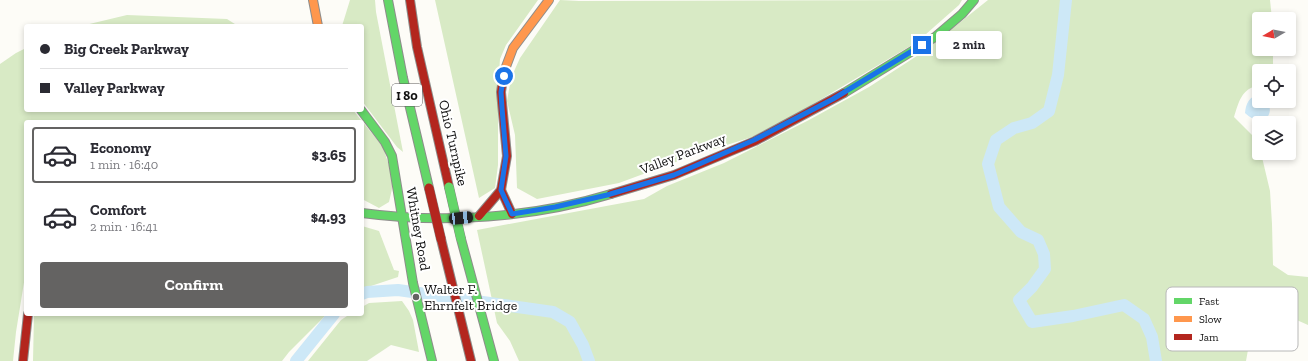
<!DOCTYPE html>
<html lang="en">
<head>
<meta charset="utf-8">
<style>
	body { margin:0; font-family:"Zilla Slab",serif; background:#f7f7f7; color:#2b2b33; height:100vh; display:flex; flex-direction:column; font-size:15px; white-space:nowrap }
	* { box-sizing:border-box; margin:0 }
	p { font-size:13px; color:#7c7c81 }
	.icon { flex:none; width:22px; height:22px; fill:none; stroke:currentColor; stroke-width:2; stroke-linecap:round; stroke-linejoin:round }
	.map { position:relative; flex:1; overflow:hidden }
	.sheet { position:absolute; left:24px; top:120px; width:340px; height:196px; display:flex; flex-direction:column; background:#fff; border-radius:4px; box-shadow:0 2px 6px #0003 }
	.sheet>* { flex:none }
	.hud { position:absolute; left:24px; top:24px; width:340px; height:88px; border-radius:4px; box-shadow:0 2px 6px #0003; display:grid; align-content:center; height:88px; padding:0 16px; background:#fff }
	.needle { width:26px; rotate:260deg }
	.fabs { position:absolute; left:1252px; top:12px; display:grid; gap:8px }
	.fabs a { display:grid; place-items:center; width:44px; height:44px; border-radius:4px; background:#fff; box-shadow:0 2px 6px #0003; font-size:20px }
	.end { position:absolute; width:18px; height:18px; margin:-9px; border:5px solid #1a73e8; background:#fff; box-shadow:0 0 0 2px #fff }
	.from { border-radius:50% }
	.bubble { position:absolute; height:28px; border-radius:4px; background:#fff; box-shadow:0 2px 6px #0003; font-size:13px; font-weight:700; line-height:28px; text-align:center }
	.car { position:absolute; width:12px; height:24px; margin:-12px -6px; border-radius:5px; box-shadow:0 0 3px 1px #0007; background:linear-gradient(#222 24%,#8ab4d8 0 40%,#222 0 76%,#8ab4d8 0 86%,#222 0) }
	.hud b { display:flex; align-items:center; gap:14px; height:38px; font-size:15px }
	.hud b+b { border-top:1px solid #e1e1e2 }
	.hud i { width:10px; height:10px; background:#2b2b33 }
	ul { padding:7px 0 0; list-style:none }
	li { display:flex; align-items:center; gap:12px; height:56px; margin:0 8px 6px; padding:0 8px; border:2px solid transparent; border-radius:4px }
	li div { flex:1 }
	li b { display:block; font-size:15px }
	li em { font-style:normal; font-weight:700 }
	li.active { border-color:#646362 }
	li>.icon { width:36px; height:36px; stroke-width:1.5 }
	.cta { display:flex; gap:8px; margin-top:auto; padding:8px 16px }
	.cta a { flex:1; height:46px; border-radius:4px; background:#646362; color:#fff; font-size:16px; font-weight:700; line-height:46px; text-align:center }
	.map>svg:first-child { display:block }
</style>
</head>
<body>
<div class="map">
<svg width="1308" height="361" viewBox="0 0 1308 361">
	<rect width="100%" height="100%" fill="#fdfcf7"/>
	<!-- forest -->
	<g fill="#d8eac5">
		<path d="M350 0H375L376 12 403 152 397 147 362 101V26H342Z"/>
		<path d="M435 0H538L506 45 500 59 498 89V165L495 188 479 198Z"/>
		<path d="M560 0 579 1 962 0 959 5 917 42 798 113 752 137 692 156 619 183 537 199 517 188 515 135 507 101 511 78 520 58Z"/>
		<path d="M988 0H1270L1272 19H1259V49H1273V71H1259V85C1241 89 1239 102 1234 117L1259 142V153H1261L1270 191 1272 224 1273 265 1288 275 1308 277V325L1290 317 1268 314 1251 333 1246 361H519L510 341 497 323 477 230 644 199 667 186 724 163 809 120 869 87 923 52Z"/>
		<path d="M127 15 227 19 238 26H81Z"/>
		<path d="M26 48V110H353L383 147 392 175V189L389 202 379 208 362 199V122H26V270L16 332 13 361H0V64L16 53Z"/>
		<path d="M362 226 379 231 394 270 399 271 398 277 362 289Z"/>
		<path d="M402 301 409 311 413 320 419 352 391 345 367 361H308L341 320 350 314H362V307L369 303Z"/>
		<path d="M34 314H327L289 352 282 361H33Z"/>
	</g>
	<!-- water -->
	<path fill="#cde8f7" d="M1259 94V101H1267C1271 108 1271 113 1266 119 1256 121 1253 120 1245 113 1246 103 1249 97 1259 94Z"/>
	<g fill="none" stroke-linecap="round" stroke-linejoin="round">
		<!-- river -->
		<g stroke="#cde8f7" stroke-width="12">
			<path d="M1066 0 1058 75 1049 111 1032 123 1014 128 996 140 988 164 999 207 1021 232 1038 240 1044 254 1045 269 1032 287 1019 300 1032 322 1073 316 1124 305 1144 319 1152 337 1156 361"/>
			<path d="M362 294 367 292 398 290 553 312 570 322 583 345 589 361"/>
			<path d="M296 361 334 314"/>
		</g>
		<defs>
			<g id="fast">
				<path d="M388 0 403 78 429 188"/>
				<path d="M844 93 935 37 962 14 974 0"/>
				<path d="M361 110 385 142 392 156 413 283 432 361"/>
				<path d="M362 213C444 224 532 218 611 194"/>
				<path d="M461 239 494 361"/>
			</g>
			<g id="slow">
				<path d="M313 0 318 26"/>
				<path d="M504 72 513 48 549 0"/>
			</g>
			<g id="jam">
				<path d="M410 0 417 47 449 187"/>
				<path d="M501 190 512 214"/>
				<path d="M611 194 674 175 755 141 844 93"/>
				<path d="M479 216 501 190 507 156 501 92 504 72"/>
				<path d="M441 239 471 361"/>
				<path d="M23 361 28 314"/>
			</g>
		</defs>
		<!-- fast casing -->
		<use href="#fast" stroke="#8e8d8b" stroke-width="10"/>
		<!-- slow casing -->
		<use href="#slow" stroke="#8e8d8b" stroke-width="10"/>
		<!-- jam casing -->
		<use href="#jam" stroke="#8e8d8b" stroke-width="10"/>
		<!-- fast -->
		<use href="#fast" stroke="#63d668" stroke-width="8"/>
		<!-- slow -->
		<use href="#slow" stroke="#ff974d" stroke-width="8"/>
		<!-- jam -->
		<use href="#jam" stroke="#b3261e" stroke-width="8"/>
		<defs>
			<path id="fast-bridge" d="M449 187 461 239"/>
			<path id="jam-bridge" d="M429 188 441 239"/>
		</defs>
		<!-- fast-bridge casing -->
		<use href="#fast-bridge" stroke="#858482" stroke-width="10" stroke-linecap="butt"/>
		<!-- jam-bridge casing -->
		<use href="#jam-bridge" stroke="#858482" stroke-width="10" stroke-linecap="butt"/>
		<!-- fast-bridge -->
		<use href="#fast-bridge" stroke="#63d668" stroke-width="9"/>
		<!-- jam-bridge -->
		<use href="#jam-bridge" stroke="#b3261e" stroke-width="9"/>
	</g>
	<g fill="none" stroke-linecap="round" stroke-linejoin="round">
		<!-- route -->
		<path stroke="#1a73e8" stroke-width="5" d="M504 76 501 92 502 108 506 156 501 190 512 214 555 207 607 195 674 175 688 169 754 140 833 99 922 45"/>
	</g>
	<!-- markers -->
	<circle fill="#646362" stroke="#fff" stroke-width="1.5" cx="416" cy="297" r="4"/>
	<g text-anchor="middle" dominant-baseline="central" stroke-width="4" stroke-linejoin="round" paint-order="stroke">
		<!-- shield labels -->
		<rect fill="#fff" stroke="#585858" stroke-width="1" x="392" y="84" width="30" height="22" rx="3"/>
		<g font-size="13" font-weight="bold" fill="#111">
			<text x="407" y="95">I 80</text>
		</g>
		<!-- street labels -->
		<g font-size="14" fill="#111" stroke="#fff">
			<text transform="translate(453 143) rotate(77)">Ohio Turnpike</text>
			<text transform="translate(683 154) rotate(-21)">Valley Parkway</text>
			<text transform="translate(418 229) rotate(80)">Whitney Road</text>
		</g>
		<!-- poi labels -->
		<g font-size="14" fill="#111" stroke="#fff" text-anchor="start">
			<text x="424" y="289">Walter F.<tspan x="424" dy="16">Ehrnfelt Bridge</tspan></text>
		</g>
	</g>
	<!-- legend -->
	<rect x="1166" y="287" width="132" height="64" rx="6" fill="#fff" stroke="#b8b8b8" stroke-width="1"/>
	<rect x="1174" y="298" width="18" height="6" fill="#63d668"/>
	<rect x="1174" y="316" width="18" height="6" fill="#ff974d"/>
	<rect x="1174" y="334" width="18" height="6" fill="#b3261e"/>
	<g font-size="11" fill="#111">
		<text x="1199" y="305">Fast</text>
		<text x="1199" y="323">Slow</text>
		<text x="1199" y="341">Jam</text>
	</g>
</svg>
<div class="fabs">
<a><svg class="needle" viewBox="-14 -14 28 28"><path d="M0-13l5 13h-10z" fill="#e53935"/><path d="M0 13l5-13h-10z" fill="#7c7c81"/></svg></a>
<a><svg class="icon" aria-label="locate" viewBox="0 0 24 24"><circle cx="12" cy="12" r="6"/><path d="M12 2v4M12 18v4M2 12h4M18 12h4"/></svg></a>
<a><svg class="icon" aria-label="layers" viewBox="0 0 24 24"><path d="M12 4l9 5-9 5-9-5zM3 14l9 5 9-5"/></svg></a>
</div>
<i class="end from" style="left:504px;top:76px"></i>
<i class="end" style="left:922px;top:45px"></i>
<div class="bubble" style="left:936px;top:31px;width:66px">2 min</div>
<i class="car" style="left:461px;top:218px;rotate:84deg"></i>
<div class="hud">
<b><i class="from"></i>Big Creek Parkway</b>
<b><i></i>Valley Parkway</b>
</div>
<section class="sheet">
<ul>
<li class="active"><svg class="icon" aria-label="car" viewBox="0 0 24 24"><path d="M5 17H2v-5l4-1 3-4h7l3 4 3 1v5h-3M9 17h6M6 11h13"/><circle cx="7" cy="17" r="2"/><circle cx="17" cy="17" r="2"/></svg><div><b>Economy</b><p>1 min · 16:40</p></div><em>$3.65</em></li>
<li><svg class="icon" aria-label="car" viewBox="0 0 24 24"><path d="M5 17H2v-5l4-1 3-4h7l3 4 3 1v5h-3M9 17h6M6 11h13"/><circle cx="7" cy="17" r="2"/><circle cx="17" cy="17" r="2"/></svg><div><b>Comfort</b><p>2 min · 16:41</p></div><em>$4.93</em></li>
</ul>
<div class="cta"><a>Confirm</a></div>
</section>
</div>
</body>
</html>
